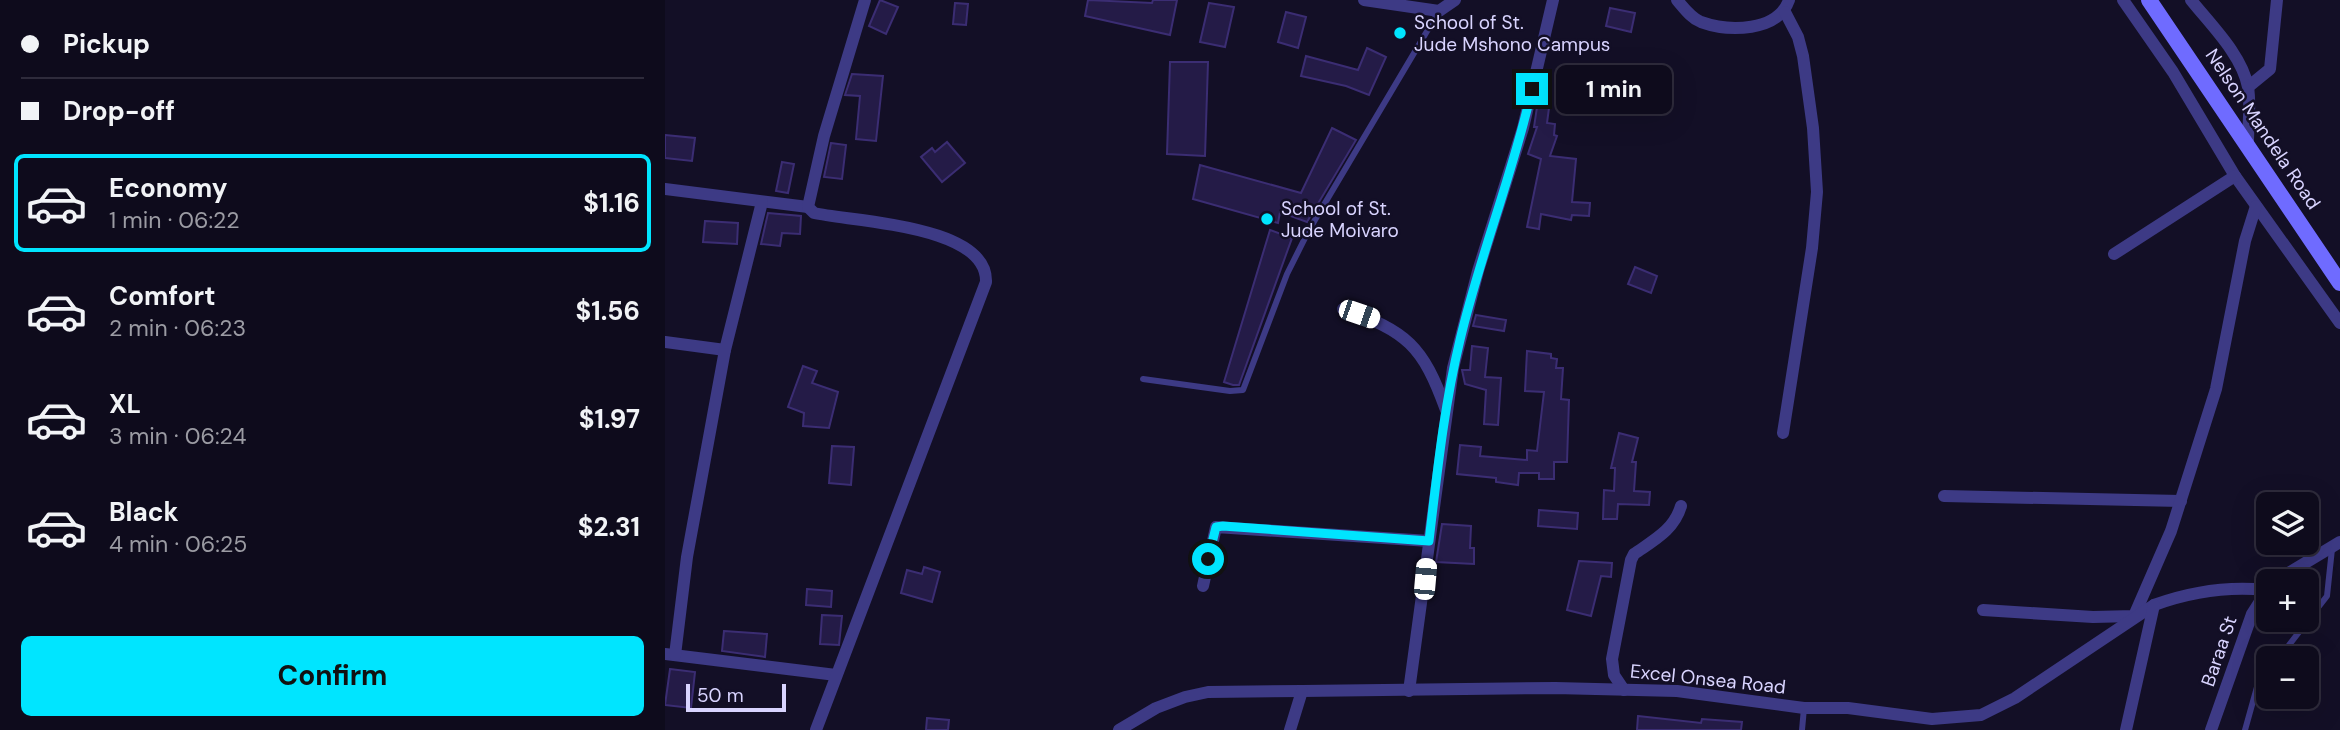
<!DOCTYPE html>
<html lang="en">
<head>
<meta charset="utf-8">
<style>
	body { margin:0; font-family:"DM Sans",sans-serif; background:#171425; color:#f1f3f6; height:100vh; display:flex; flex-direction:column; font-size:26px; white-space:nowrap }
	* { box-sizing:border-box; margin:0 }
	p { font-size:23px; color:#9b9ba3 }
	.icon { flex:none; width:38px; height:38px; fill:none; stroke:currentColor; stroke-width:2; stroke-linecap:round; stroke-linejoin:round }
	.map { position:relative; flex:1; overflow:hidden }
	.side { display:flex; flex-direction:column; background:#0e0b1c; width:665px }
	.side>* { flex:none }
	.guide { display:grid; align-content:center; height:154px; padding:0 21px; background:#0e0b1c }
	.controls { position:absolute; left:1591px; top:492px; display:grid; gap:14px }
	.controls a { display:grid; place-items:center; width:63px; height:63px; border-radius:10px; background:#0e0b1c; box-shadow:0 7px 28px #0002,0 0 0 2px #2e2b3b; font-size:35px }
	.scale { position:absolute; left:21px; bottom:18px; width:100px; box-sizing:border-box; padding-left:7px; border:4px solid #d9d4ff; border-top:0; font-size:19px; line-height:24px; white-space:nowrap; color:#d9d4ff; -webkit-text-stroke:5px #130f26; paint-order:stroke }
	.end { position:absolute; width:32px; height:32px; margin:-16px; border:9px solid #00e5ff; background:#111; box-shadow:0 0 0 4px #111 }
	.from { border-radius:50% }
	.bubble { position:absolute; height:49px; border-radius:10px; background:#0e0b1c; box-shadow:0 7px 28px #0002,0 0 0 2px #2e2b3b; font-size:23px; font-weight:700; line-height:49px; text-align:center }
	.car { position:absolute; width:21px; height:42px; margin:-21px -10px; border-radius:9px; box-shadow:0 0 5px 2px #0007; background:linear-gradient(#fff 24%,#345 0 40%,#fff 0 76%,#345 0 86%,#fff 0) }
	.guide b { display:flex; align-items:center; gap:24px; height:66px; font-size:26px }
	.guide b+b { border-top:2px solid #2e2b3b }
	.guide i { width:18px; height:18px; background:#f1f3f6 }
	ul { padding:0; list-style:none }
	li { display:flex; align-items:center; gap:21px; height:98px; margin:0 14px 10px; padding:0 7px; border:4px solid transparent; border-radius:10px }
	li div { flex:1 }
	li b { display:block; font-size:26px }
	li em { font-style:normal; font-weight:700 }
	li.on { border-color:#00e5ff }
	li>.icon { width:63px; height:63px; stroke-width:1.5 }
	.primary-button { display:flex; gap:14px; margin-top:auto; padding:14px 21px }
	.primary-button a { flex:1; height:80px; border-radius:10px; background:#00e5ff; color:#111; font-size:28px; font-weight:700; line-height:80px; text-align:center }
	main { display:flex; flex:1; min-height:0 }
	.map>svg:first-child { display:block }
</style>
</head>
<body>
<main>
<section class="side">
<div class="guide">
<b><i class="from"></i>Pickup</b>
<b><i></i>Drop-off</b>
</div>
<ul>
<li class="on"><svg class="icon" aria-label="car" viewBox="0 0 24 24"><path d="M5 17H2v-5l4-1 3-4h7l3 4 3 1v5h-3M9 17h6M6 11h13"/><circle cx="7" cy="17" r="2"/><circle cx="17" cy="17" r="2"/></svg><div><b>Economy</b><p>1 min · 06:22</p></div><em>$1.16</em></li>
<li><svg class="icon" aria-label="car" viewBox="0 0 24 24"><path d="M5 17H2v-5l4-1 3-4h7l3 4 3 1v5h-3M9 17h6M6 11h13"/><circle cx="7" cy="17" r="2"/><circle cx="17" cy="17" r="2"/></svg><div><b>Comfort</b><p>2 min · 06:23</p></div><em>$1.56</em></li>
<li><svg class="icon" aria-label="car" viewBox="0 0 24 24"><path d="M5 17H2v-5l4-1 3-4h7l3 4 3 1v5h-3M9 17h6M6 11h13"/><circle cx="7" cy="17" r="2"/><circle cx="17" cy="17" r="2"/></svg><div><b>XL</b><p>3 min · 06:24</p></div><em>$1.97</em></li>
<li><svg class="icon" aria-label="car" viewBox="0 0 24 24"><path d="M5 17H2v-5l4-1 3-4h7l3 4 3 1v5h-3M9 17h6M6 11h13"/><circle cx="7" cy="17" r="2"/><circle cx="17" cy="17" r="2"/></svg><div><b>Black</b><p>4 min · 06:25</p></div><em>$2.31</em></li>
</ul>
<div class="primary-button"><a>Confirm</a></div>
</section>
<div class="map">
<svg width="1675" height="730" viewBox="0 0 1675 730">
	<rect width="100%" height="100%" fill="#130f26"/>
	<!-- building -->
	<g fill="#241b47" stroke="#3b2d73" stroke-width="2">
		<path d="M215 0 233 7 221 34 204 26Z"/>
		<path d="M423 0 487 3 488 0H512L505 35 420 16Z"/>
		<path d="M290 3 303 4 301 25 288 24Z"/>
		<path d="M544 3 569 7 560 47 535 42Z"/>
		<path d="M945 8 970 13 966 32 941 26Z"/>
		<path d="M621 12 641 17 633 48 613 42Z"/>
		<path d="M702 48 721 57 704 95 681 86 636 76 641 56 693 70Z"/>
		<path d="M505 62H543L540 156 502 154Z"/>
		<path d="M187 74 218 76 211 141 191 139 195 96 180 95Z"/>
		<path d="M872 107 884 108 882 123 890 124 889 135 892 136 885 156 911 159 907 202 925 203 924 216 907 215 906 220 876 214 874 229 862 227 876 159 863 154 872 127H869Z"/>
		<path d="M667 128 691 140 642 222 615 212 613 223 528 199 535 165 636 193Z"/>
		<path d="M0 135 30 138 27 161 0 158Z"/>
		<path d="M282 142 300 163 277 182 256 157 267 148 270 152Z"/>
		<path d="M166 143 181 145 177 179 159 177Z"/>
		<path d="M117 162 129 164 123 193 111 191Z"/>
		<path d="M103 213 136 216 135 234 117 233 115 246 96 244Z"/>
		<path d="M40 221 73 223 72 244 38 242Z"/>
		<path d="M605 230 627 238 574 385H568L559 382Z"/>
		<path d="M970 267 992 276 986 293 963 284Z"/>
		<path d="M811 315 841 320 839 331 808 326Z"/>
		<path d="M807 346 823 348 820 377 836 378 833 425 819 424 821 390 800 384 797 370H805Z"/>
		<path d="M862 351 886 354V358L892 359 891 368H898L896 399 904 400 902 462H889V479H874V473H854L853 485 831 482V478L792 474 795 445 816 447 815 456 862 460V450L872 451 879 392 860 391Z"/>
		<path d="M138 366 152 371 147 383 173 392 164 428 138 426 139 413 123 407Z"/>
		<path d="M954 433 973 438 967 462H971L969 491 985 492 984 505 953 504 952 519H938L939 490 949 491 950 468H946Z"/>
		<path d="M167 446 189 447 186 485 164 483Z"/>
		<path d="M874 510 913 513 912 529 873 526Z"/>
		<path d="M777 524 806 526 805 548H809V564L771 562Z"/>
		<path d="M914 561 947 563 946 577 936 576 926 616 902 610Z"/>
		<path d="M259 567 275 572 267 602 236 593 242 570 257 574Z"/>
		<path d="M142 589 167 591 166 607 141 605Z"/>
		<path d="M157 615 177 616 174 645 155 644Z"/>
		<path d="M59 631 102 634 100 657 57 651Z"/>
		<path d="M5 669 30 672 26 708 0 705Z"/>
		<path d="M973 716 1036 723 1037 719 1077 722 1076 730H972Z"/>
		<path d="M262 718 284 720 283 730H261Z"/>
	</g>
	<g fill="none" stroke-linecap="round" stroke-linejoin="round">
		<!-- service -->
		<g stroke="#3d3a85" stroke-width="6">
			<path d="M478 379 565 391 578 390 622 274 644 230 774 11"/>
			<path d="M1614 658 1662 596 1667 549"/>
			<path d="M1137 730 1139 708"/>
			<path d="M1580 730 1592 687 1603 672"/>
		</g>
		<!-- minor -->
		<g stroke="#3d3a85" stroke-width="12">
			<path d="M699 0 774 11 790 0"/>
			<path d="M1012 0C1019 8 1026 18 1036 22 1064 32 1113 32 1124 0"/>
			<path d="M1458 0 1508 72 1570 176 1675 323"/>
			<path d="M1526 0C1546 25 1577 55 1583 87 1586 105 1583 125 1583 142"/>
			<path d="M1583 87 1605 69 1612 0"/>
			<path d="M0 189 143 207"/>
			<path d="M1449 254 1570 176"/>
			<path d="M678 309C742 331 758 346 781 410"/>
			<path d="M0 342 60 350"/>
			<path d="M1118 433 1147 248 1152 192 1148 128 1138 56 1133 37 1120 12"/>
			<path d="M1279 496 1516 501"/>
			<path d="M1610 581 1675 542"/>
			<path d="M538 586 551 527 764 541"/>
			<path d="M1318 610 1428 617 1469 616 1506 531 1551 389 1580 241 1591 206"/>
			<path d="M0 654 171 675"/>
			<path d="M10 655 22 557 60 350 97 202"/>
			<path d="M959 690 949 675 947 659 966 560 969 554C989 540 1009 530 1016 506"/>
			<path d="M744 691 788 368 813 271 858 128 888 0"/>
			<path d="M151 730 321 282C323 225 190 222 149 213L143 207 159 136 200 0"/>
			<path d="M454 730 491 708 520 697 543 692 637 691 890 688 1012 691 1139 708H1183L1267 719 1316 715 1350 698 1489 605C1525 592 1563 586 1601 590"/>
			<path d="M625 730 637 691"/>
			<path d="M1461 730 1489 605"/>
			<path d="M1546 730 1587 614 1603 589"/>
		</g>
		<!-- secondary -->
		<path stroke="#6f6bff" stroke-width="16" d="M1484 0 1675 283"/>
	</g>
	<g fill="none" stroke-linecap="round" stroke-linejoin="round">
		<!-- route -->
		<path stroke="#00e5ff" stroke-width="9" d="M543 559 551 527 558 526 764 541C772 474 779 406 795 340 815 255 848 174 867 89"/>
	</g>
	<!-- markers -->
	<g fill="#00e5ff" stroke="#130f26" stroke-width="2.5">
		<circle cx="735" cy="33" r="7"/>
		<circle cx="602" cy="219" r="7"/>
	</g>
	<g text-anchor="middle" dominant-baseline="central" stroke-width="5" stroke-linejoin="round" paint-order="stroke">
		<!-- poi labels -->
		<g font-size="19" fill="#d9d4ff" stroke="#130f26" text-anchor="start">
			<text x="749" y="22">School of St.<tspan x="749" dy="22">Jude Mshono Campus</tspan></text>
			<text x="616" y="208">School of St.<tspan x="616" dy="22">Jude Moivaro</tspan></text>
		</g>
		<!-- street labels -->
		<g font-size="19" fill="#d9d4ff" stroke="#130f26">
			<text transform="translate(1598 129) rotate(56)">Nelson Mandela Road</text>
			<text transform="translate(1554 651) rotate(-71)">Baraa St</text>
			<text transform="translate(1043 679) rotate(6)">Excel Onsea Road</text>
		</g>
	</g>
</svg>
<div class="controls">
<a><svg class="icon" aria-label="layers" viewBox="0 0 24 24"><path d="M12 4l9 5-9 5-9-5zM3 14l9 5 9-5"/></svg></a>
<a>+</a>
<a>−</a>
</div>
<div class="scale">50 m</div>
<i class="end from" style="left:543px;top:559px"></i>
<i class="end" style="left:867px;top:89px"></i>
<div class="bubble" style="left:891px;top:65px;width:116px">1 min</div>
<i class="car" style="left:694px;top:314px;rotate:109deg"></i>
<i class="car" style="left:760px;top:579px;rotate:5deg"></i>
</div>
</main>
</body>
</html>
